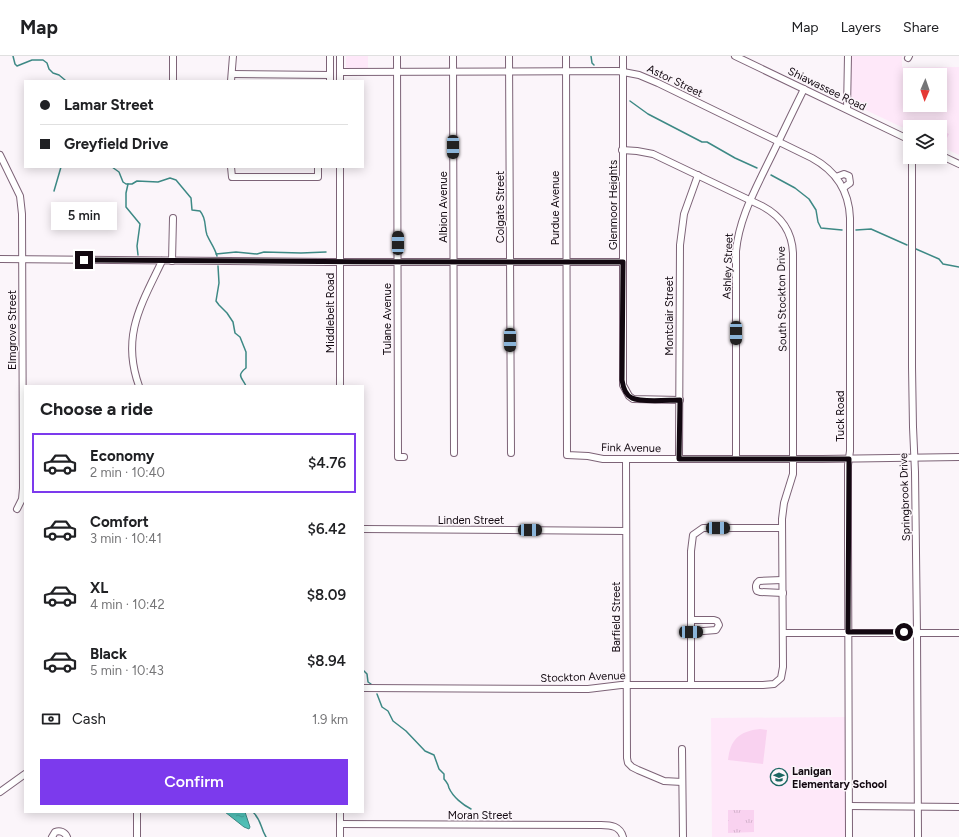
<!DOCTYPE html>
<html lang="en">
<head>
<meta charset="utf-8">
<style>
	body { margin:0; font-family:Figtree,sans-serif; background:#f2f2f2; color:#202124; height:100vh; display:flex; flex-direction:column; font-size:15px; white-space:nowrap }
	* { box-sizing:border-box; margin:0 }
	p { font-size:13px; color:#757577 }
	.icon { flex:none; width:22px; height:22px; fill:none; stroke:currentColor; stroke-width:2; stroke-linecap:round; stroke-linejoin:round }
	.map { position:relative; flex:1; overflow:hidden }
	.drawer { position:absolute; left:24px; top:329px; width:340px; height:428px; display:flex; flex-direction:column; background:#fff; border-radius:0px; box-shadow:0 2px 10px #0003 }
	.drawer>* { flex:none }
	.top-card { position:absolute; left:24px; top:24px; width:340px; height:88px; border-radius:0px; box-shadow:0 2px 10px #0003; display:grid; align-content:center; height:88px; padding:0 16px; background:#fff }
	.needle { width:26px; rotate:182deg }
	.tools { position:absolute; left:903px; top:12px; display:grid; gap:8px }
	.tools a { display:grid; place-items:center; width:44px; height:44px; border-radius:0px; background:#fff; box-shadow:0 2px 10px #0003; font-size:20px }
	.end { position:absolute; width:18px; height:18px; margin:-9px; border:5px solid #120810; background:#fff; box-shadow:0 0 0 2px #fff }
	.from { border-radius:50% }
	.bubble { position:absolute; height:28px; border-radius:0px; background:#fff; box-shadow:0 2px 10px #0003; font-size:13px; font-weight:600; line-height:28px; text-align:center }
	.car { position:absolute; width:12px; height:24px; margin:-12px -6px; border-radius:5px; box-shadow:0 0 3px 1px #0007; background:linear-gradient(#222 24%,#8ab4d8 0 40%,#222 0 76%,#8ab4d8 0 86%,#222 0) }
	.top-card b { display:flex; align-items:center; gap:14px; height:38px; font-size:15px }
	.top-card b+b { border-top:1px solid #e0e0e0 }
	.top-card i { width:10px; height:10px; background:#202124 }
	ul { padding:0; list-style:none }
	li { display:flex; align-items:center; gap:12px; height:60px; margin:0 8px 6px; padding:0 8px; border:2px solid transparent; border-radius:0px }
	li div { flex:1 }
	li b { display:block; font-size:15px }
	li em { font-style:normal; font-weight:600 }
	li.current { border-color:#7c3aed }
	li>.icon { width:36px; height:36px; stroke-width:1.5 }
	h2 { padding:0 16px; font-size:18px; line-height:48px }
	.pay { display:flex; align-items:center; gap:10px; height:44px; padding:0 16px; font-size:15px }
	.pay p { margin-inline-start:auto }
	.cta { display:flex; gap:8px; margin-top:auto; padding:8px 16px }
	.cta a { flex:1; height:46px; border-radius:0px; background:#7c3aed; color:#fff; font-size:16px; font-weight:600; line-height:46px; text-align:center }
	header { display:flex; align-items:center; gap:24px; box-sizing:border-box; height:56px; padding:0 20px; background:#fff; border-bottom:1px solid #e0e0e0 }
	header strong { font-size:19px }
	nav { display:flex; gap:22px; margin-inline-start:auto; font-size:14px }
	.map>svg:first-child { display:block }
</style>
</head>
<body>
<header>
<strong>Map</strong>
<nav><a>Map</a><a>Layers</a><a>Share</a></nav>
</header>
<div class="map">
<svg width="959" height="781" viewBox="0 0 959 781">
	<defs>
		<pattern id="park-tufts" width="24" height="20" patternUnits="userSpaceOnUse"><rect width="24" height="20" fill="#f9d2f0"/><path d="M3 7l-1-3M5 7V3M7 7l1-3M15 17l-1-3M17 17v-4M19 17l1-3" fill="none" stroke="#d4b3cd"/></pattern>
		<pattern id="water-ripples" width="26" height="14" patternUnits="userSpaceOnUse"><rect width="26" height="14" fill="#50c0b7"/><path d="M2 4q2-2 4 0t4 0M15 11q2-2 4 0t4 0" fill="none" stroke="#45a49c"/></pattern>
	</defs>
	<rect width="100%" height="100%" fill="#fbf5fa"/>
	<!-- built -->
	<g fill="#fee8f9" fill-rule="evenodd">
		<rect x="346" y="0" width="22" height="12"/>
		<path d="M851 0H902V11H959V99L940 90V71H910V75L851 47ZM910 19H940V49H910Z"/>
		<path d="M847 661 846 781H712L711 662Z"/>
	</g>
	<!-- green -->
	<path fill="#f9d2f0" d="M760 673 767 674 763 708 728 704C730 684 739 675 760 673Z"/>
	<!-- park -->
	<g fill="url(#park-tufts)">
		<path d="M941 74 949 78 944 88 940 86Z"/>
		<path d="M728 754H754V776L728 777Z"/>
	</g>
	<!-- water -->
	<path fill="url(#water-ripples)" stroke="#3d8985" d="M225 756H245L250 771 249 773 244 771Z"/>
	<g fill="none" stroke-linecap="round" stroke-linejoin="round">
		<!-- stream -->
		<g stroke="#3d8985" stroke-width="1.5">
			<path d="M13 0 15 8 17 10 32 4H43L47 7 49 13 53 17 59 19 65 24V25"/>
			<path d="M591 0 592 7 594 9"/>
			<path d="M630 45 648 58 702 86H707L735 102 757 112"/>
			<path d="M112 111 119 116 123 126 126 128H132L137 125 158 126 170 122 176 124 191 142 192 154 200 155C207 163 204 171 207 179 210 186 215 192 217 200"/>
			<path d="M771 119 795 132 809 143 816 154 818 166 821 172 842 174"/>
			<path d="M128 128 126 137V151L140 168 137 190 138 199"/>
			<path d="M54 135 61 111"/>
			<path d="M856 174 871 173 907 189"/>
			<path d="M916 193 939 203 943 208 959 211"/>
			<path d="M216 198 236 196 257 198 264 196 301 197 326 196"/>
			<path d="M218 210 219 227 216 245 219 249 227 257 233 266 235 277 240 281 246 296V312C236 320 242 321 246 330"/>
			<path d="M363 614 367 618 368 626 371 628"/>
			<path d="M377 638 382 651 388 655 393 665 406 675 425 695 434 699 439 713 444 718V723C447 727 448 727 449 732 453 741 463 749 471 753"/>
			<path d="M253 756C262 765 260 771 266 781"/>
		</g>
		<defs>
			<g id="minor">
				<path d="M173 0V25"/>
				<path d="M340 0V25"/>
				<path d="M397 0 398 401H404"/>
				<path d="M453 0 454 397"/>
				<path d="M509 0 511 397"/>
				<path d="M566 0 567 399 588 400 603 403H822L959 401"/>
				<path d="M623 0V329L629 340 633 343 680 344"/>
				<path d="M735 0 910 84"/>
				<path d="M908 2 909 0"/>
				<path d="M340 16 618 15 639 19 658 27 812 102C836 115 849 135 850 162V395L848 409V482L849 781"/>
				<path d="M232 18 330 19"/>
				<path d="M231 25 233 0"/>
				<path d="M330 25V0"/>
				<path d="M847 53 848 0"/>
				<path d="M0 99 20 140 22 158 23 432 22 443 17 453"/>
				<path d="M940 99 959 108"/>
				<path d="M912 101V311L913 371 915 416 917 577 918 781"/>
				<path d="M231 111 232 121H318V111"/>
				<path d="M340 111V330"/>
				<path d="M836 121 844 118 849 120 850 127 843 132"/>
				<path d="M0 203 329 206H623"/>
				<path d="M172 205 173 162"/>
				<path d="M139 330C121 280 141 249 162 205"/>
				<path d="M626 403 627 702 628 707 632 711 638 714 664 725 682 726"/>
				<path d="M679 403 680 189 684 158 698 119"/>
				<path d="M736 403V195C739 164 753 138 766 111 779 85 791 59 804 33"/>
				<path d="M363 473 626 475"/>
				<path d="M782 524 759 525C756 527 755 531 757 535L760 536 783 537"/>
				<path d="M691 564H714L717 565 719 569 716 574 691 576"/>
				<path d="M783 577H959"/>
				<path d="M691 629V495L693 479 703 472H782"/>
				<path d="M363 632 588 633 621 629H763L774 628 781 622 783 611 782 463 784 447 793 418V197C792 176 781 160 762 150L653 98 637 95 622 94"/>
				<path d="M682 693 683 781"/>
				<path d="M0 736 25 718"/>
				<path d="M849 750 959 751"/>
				<path d="M340 768 601 769C611 769 620 770 623 781"/>
				<path d="M52 781 55 776C60 774 65 776 67 781"/>
				<path d="M137 781V756"/>
				<path d="M340 781V756"/>
			</g>
		</defs>
		<!-- minor casing -->
		<use href="#minor" stroke="#7d6377" stroke-width="8"/>
		<!-- minor -->
		<use href="#minor" stroke="#fff" stroke-width="6"/>
	</g>
	<g fill="none" stroke-linecap="round" stroke-linejoin="round">
		<!-- route -->
		<path stroke="#120810" stroke-width="5" d="M84 204C264 206 443 206 623 206L622 324C623 331 625 339 632 342 641 347 669 344 680 344L679 403H849L848 576H904"/>
	</g>
	<!-- icons -->
	<defs>
		<symbol id="school-ring" viewBox="-11 -11 22 22"><circle r="9.5" fill="#fbf5fa" stroke="#1c6762" stroke-width="1.5"/><path d="M0-5L7-2L0 1L-7-2ZM-4 1L0 2.5L4 1V4Q0 6-4 4Z" fill="#1c6762"/></symbol>
	</defs>
	<g fill-rule="evenodd">
		<use href="#school-ring" x="769" y="711" width="20" height="20"/>
	</g>
	<g text-anchor="middle" dominant-baseline="central" stroke-width="3" stroke-linejoin="round" paint-order="stroke">
		<!-- street labels -->
		<g font-size="11" fill="#120810" stroke="#fbf5fa">
			<text transform="translate(675 25) rotate(26)">Astor Street</text>
			<text transform="translate(827 33) rotate(26)">Shiawassee Road</text>
			<text transform="translate(613 149) rotate(-90)">Glenmoor Heights</text>
			<text transform="translate(443 151) rotate(-90)">Albion Avenue</text>
			<text transform="translate(500 151) rotate(-90)">Colgate Street</text>
			<text transform="translate(555 152) rotate(-90)">Purdue Avenue</text>
			<text transform="translate(728 210) rotate(-88)">Ashley Street</text>
			<text transform="translate(782 243) rotate(-91)">South Stockton Drive</text>
			<text transform="translate(330 257) rotate(-90)">Middlebelt Road</text>
			<text transform="translate(669 260) rotate(-90)">Montclair Street</text>
			<text transform="translate(387 263) rotate(-90)">Tulane Avenue</text>
			<text transform="translate(12 274) rotate(-90)">Elmgrove Street</text>
			<text transform="translate(840 360) rotate(-90)">Tuck Road</text>
			<text transform="translate(631 392) rotate(1)">Fink Avenue</text>
			<text transform="translate(905 441) rotate(-92)">Springbrook Drive</text>
			<text x="471" y="464">Linden Street</text>
			<text transform="translate(616 561) rotate(-90)">Barfield Street</text>
			<text transform="translate(583 621) rotate(-2)">Stockton Avenue</text>
			<text x="480" y="759">Moran Street</text>
		</g>
		<!-- poi labels -->
		<g font-size="11" font-weight="bold" fill="#120810" stroke="#fbf5fa" text-anchor="start">
			<text x="792" y="715">Lanigan<tspan x="792" dy="13">Elementary School</tspan></text>
		</g>
	</g>
</svg>
<div class="tools">
<a><svg class="needle" viewBox="-14 -14 28 28"><path d="M0-13l5 13h-10z" fill="#e53935"/><path d="M0 13l5-13h-10z" fill="#757577"/></svg></a>
<a><svg class="icon" aria-label="layers" viewBox="0 0 24 24"><path d="M12 4l9 5-9 5-9-5zM3 14l9 5 9-5"/></svg></a>
</div>
<i class="end from" style="left:904px;top:576px"></i>
<i class="end" style="left:84px;top:204px"></i>
<div class="bubble" style="left:51px;top:146px;width:66px">5 min</div>
<i class="car" style="left:453px;top:91px;rotate:180deg"></i>
<i class="car" style="left:398px;top:187px;rotate:0deg"></i>
<i class="car" style="left:736px;top:277px;rotate:180deg"></i>
<i class="car" style="left:510px;top:284px;rotate:180deg"></i>
<i class="car" style="left:718px;top:472px;rotate:90deg"></i>
<i class="car" style="left:530px;top:474px;rotate:90deg"></i>
<i class="car" style="left:691px;top:576px;rotate:90deg"></i>
<div class="top-card">
<b><i class="from"></i>Lamar Street</b>
<b><i></i>Greyfield Drive</b>
</div>
<section class="drawer">
<h2>Choose a ride</h2>
<ul>
<li class="current"><svg class="icon" aria-label="car" viewBox="0 0 24 24"><path d="M5 17H2v-5l4-1 3-4h7l3 4 3 1v5h-3M9 17h6M6 11h13"/><circle cx="7" cy="17" r="2"/><circle cx="17" cy="17" r="2"/></svg><div><b>Economy</b><p>2 min · 10:40</p></div><em>$4.76</em></li>
<li><svg class="icon" aria-label="car" viewBox="0 0 24 24"><path d="M5 17H2v-5l4-1 3-4h7l3 4 3 1v5h-3M9 17h6M6 11h13"/><circle cx="7" cy="17" r="2"/><circle cx="17" cy="17" r="2"/></svg><div><b>Comfort</b><p>3 min · 10:41</p></div><em>$6.42</em></li>
<li><svg class="icon" aria-label="car" viewBox="0 0 24 24"><path d="M5 17H2v-5l4-1 3-4h7l3 4 3 1v5h-3M9 17h6M6 11h13"/><circle cx="7" cy="17" r="2"/><circle cx="17" cy="17" r="2"/></svg><div><b>XL</b><p>4 min · 10:42</p></div><em>$8.09</em></li>
<li><svg class="icon" aria-label="car" viewBox="0 0 24 24"><path d="M5 17H2v-5l4-1 3-4h7l3 4 3 1v5h-3M9 17h6M6 11h13"/><circle cx="7" cy="17" r="2"/><circle cx="17" cy="17" r="2"/></svg><div><b>Black</b><p>5 min · 10:43</p></div><em>$8.94</em></li>
</ul>
<div class="pay"><svg class="icon" aria-label="cash" viewBox="0 0 24 24"><path d="M3 7h18v10H3z"/><circle cx="12" cy="12" r="2"/></svg>Cash<p>1.9 km</p></div>
<div class="cta"><a>Confirm</a></div>
</section>
</div>
</body>
</html>
